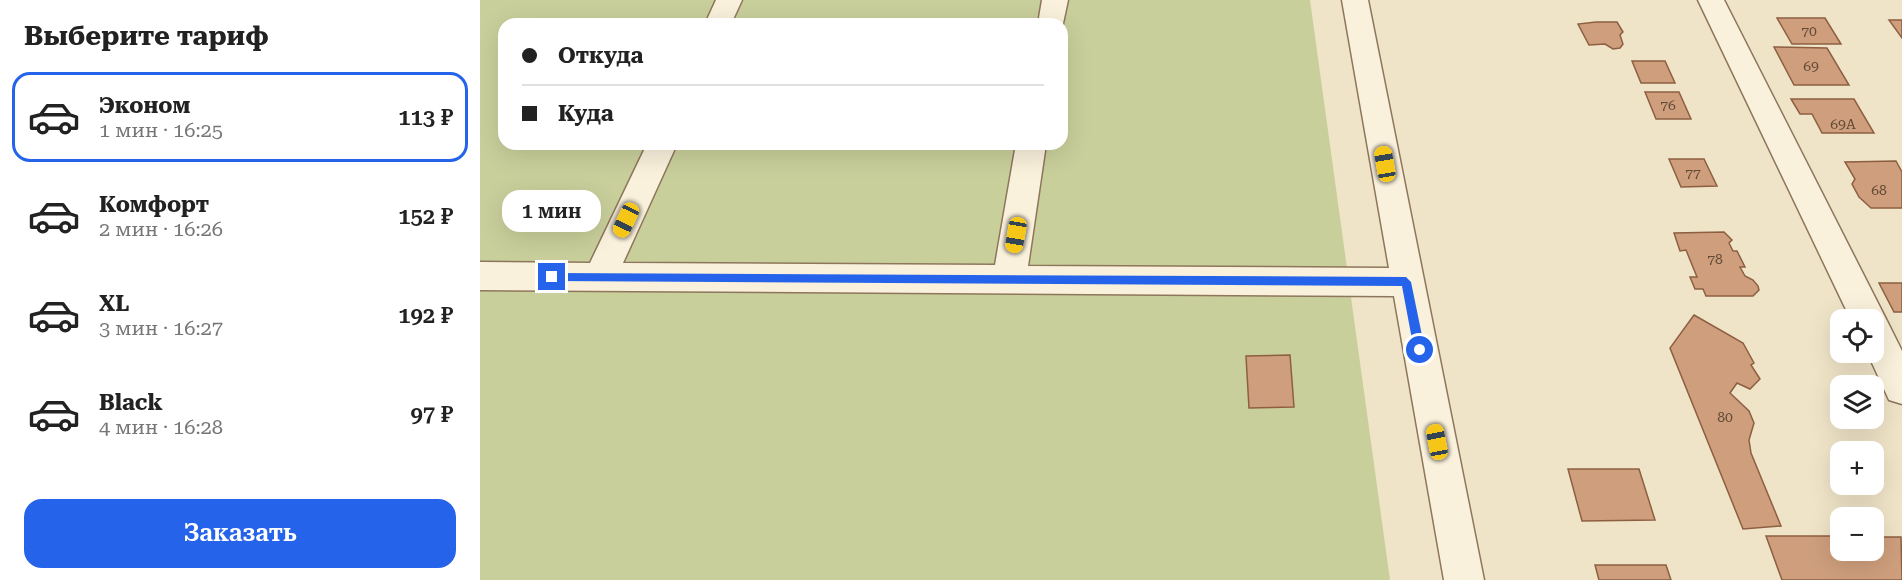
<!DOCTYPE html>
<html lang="ru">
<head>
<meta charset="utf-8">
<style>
	body { margin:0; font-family:"Roboto Serif",serif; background:#f6f6f6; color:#222; height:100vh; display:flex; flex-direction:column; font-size:22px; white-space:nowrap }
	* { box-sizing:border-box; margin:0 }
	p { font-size:20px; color:#767676 }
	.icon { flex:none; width:33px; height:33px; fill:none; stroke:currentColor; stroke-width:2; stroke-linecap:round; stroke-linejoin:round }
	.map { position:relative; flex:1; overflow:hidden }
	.details { display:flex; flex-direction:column; background:#fff; width:480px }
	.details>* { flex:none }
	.guide { position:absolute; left:18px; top:18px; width:570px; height:132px; border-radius:18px; box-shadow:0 6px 24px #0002; display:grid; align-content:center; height:132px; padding:0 24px; background:#fff }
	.buttons { position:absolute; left:1350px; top:309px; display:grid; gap:12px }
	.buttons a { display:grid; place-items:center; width:54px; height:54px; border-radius:12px; background:#fff; box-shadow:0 6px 24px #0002; font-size:30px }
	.end { position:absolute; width:27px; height:27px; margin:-14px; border:8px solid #2563eb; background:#fff; box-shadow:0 0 0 3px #fff }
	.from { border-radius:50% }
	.bubble { position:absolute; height:42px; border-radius:18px; background:#fff; box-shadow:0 6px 24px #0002; font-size:20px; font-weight:600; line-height:42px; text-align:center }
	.car { position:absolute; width:18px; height:36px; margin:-18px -9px; border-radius:8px; box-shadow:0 0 4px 2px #0007; background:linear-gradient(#f5c518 24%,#345 0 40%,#f5c518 0 76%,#345 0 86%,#f5c518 0) }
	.guide b { display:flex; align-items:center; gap:21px; height:57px; font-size:22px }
	.guide b+b { border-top:2px solid #e0e0e0 }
	.guide i { width:15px; height:15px; background:#222 }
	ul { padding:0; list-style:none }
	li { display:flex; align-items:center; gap:18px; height:90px; margin:0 12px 9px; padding:0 12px; border:3px solid transparent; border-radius:18px }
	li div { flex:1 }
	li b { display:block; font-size:22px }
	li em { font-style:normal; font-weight:600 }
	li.current { border-color:#2563eb }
	li>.icon { width:54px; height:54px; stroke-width:1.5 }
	h2 { padding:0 24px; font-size:27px; line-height:72px }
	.action { display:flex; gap:12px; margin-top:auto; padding:12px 24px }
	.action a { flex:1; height:69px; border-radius:18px; background:#2563eb; color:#fff; font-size:24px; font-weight:600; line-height:69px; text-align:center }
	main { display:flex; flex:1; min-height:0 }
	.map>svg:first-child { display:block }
</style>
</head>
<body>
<main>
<section class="details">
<h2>Выберите тариф</h2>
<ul>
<li class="current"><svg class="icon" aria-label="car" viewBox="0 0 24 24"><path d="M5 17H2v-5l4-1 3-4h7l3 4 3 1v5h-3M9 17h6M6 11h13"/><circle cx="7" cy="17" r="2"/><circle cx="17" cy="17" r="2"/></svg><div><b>Эконом</b><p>1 мин · 16:25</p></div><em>113 ₽</em></li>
<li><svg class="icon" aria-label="car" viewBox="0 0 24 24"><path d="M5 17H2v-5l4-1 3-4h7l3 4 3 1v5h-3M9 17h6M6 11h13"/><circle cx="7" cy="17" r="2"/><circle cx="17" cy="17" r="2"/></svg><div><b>Комфорт</b><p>2 мин · 16:26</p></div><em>152 ₽</em></li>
<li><svg class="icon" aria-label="car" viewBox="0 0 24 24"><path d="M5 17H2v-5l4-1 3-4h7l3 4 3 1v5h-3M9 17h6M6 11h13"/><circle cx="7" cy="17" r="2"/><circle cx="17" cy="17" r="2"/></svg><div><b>XL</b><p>3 мин · 16:27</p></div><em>192 ₽</em></li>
<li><svg class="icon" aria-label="car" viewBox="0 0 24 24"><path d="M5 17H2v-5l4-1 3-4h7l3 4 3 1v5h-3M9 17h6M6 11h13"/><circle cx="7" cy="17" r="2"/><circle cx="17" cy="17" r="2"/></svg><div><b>Black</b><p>4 мин · 16:28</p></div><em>97 ₽</em></li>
</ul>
<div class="action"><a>Заказать</a></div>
</section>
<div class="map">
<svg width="1422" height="580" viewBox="0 0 1422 580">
	<rect width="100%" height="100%" fill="#f0e4c8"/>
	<!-- green -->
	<path fill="#c9cf9b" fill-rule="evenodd" d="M0 0H830L910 580H0ZM24 24H582V144H24Z"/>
	<!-- building -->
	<g fill="#cf9f7d" stroke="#8d5f41" stroke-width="1.5">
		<path d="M1297 18H1345L1361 44H1312Z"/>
		<path d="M1409 20H1422V38Z"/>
		<path d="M1116 22H1137L1143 32 1140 35 1143 44 1140 48 1133 49 1125 44 1109 45 1098 24Z"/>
		<path d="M1294 47 1347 48 1369 85H1314Z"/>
		<path d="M1152 61H1185L1195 83H1161Z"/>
		<path d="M1165 92H1199L1211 119H1176Z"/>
		<path d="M1311 99H1374L1394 133H1342L1332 114H1320Z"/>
		<path d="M1189 159H1224L1237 186 1201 187Z"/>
		<path d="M1416 161 1422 172V208H1391L1379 197 1372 184 1375 179 1365 162Z"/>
		<path d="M1244 232 1252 240 1249 243 1253 251H1257L1265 267H1260L1265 276 1273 280 1278 286 1279 290 1273 296H1226L1223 289H1215L1210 277H1217L1206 250 1200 251 1194 233Z"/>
		<path d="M1399 283H1422V312H1414Z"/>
		<path d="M1214 315 1263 343 1274 363 1271 365 1280 379 1270 389 1257 383 1250 393 1269 411 1274 423 1269 440 1271 453 1301 526 1263 529 1190 348Z"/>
		<path d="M810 355 814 407 769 408 766 356Z"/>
		<path d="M1088 469H1159L1175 520 1102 521Z"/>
		<path d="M1286 536H1360V550H1394V537H1421L1422 580H1302Z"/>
		<path d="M1115 565H1186L1191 580H1119Z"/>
	</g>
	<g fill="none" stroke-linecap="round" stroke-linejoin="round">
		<defs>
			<g id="minor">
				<path d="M236 0H262L251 24H225Z"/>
				<path d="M562 0H588L582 28V24H558Z"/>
				<path d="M862 0H888L1004 580H964L914 296 0 290V262L110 263 167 144H197L143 263 515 265 536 144H566L548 266 909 268Z"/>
				<path d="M1218 0H1244L1406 319 1422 351V404L1409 400 1387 352H1394V320H1371Z"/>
			</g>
		</defs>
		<!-- minor casing -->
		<use href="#minor" stroke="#8d765c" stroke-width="3"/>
		<!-- minor -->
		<use href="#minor" fill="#faf1dc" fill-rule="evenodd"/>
	</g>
	<!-- route -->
	<path fill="#2563eb" d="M72 273 926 277 931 282 945 350 940 355 934 350 922 286 72 281 67 277Z"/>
	<g text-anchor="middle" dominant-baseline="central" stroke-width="6" stroke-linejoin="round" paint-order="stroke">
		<!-- number labels -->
		<g font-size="14" fill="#624a37">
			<text x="1329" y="31">70</text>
			<text x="1331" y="66">69</text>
			<text x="1188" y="105">76</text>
			<text x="1363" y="124">69А</text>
			<text x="1213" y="173">77</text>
			<text x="1399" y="190">68</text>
			<text x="1235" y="259">78</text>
			<text x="1245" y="417">80</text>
		</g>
	</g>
</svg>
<div class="buttons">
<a><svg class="icon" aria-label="locate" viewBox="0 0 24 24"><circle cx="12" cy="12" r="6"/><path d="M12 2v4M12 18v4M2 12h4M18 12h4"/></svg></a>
<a><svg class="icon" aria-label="layers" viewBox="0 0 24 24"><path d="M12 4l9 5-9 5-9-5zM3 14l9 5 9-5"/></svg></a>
<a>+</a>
<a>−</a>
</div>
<i class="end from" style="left:940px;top:350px"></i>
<i class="end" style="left:72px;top:277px"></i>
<div class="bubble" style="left:22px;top:190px;width:99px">1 мин</div>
<i class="car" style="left:905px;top:164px;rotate:350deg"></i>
<i class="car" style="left:146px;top:220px;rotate:205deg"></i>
<i class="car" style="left:536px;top:235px;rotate:190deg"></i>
<i class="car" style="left:957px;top:442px;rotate:349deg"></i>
<div class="guide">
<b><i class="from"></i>Откуда</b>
<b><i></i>Куда</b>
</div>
</div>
</main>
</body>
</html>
